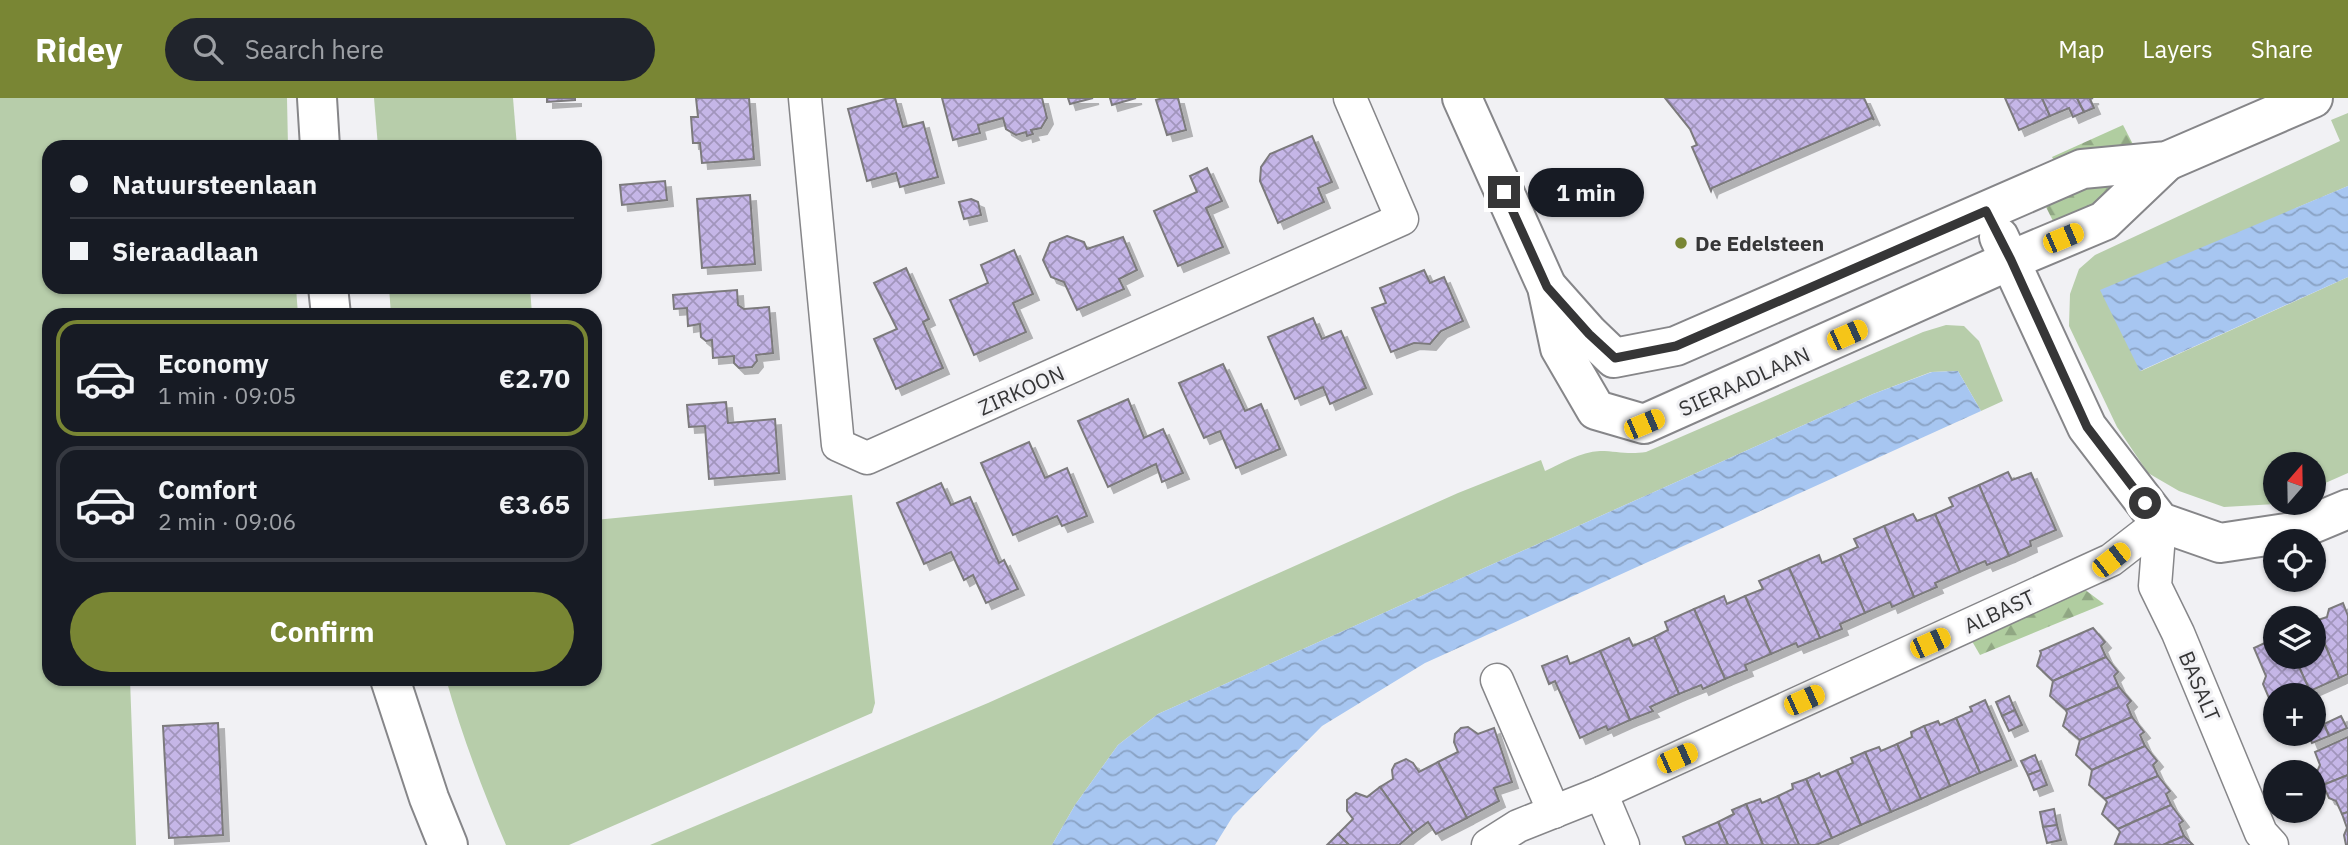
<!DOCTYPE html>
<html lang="en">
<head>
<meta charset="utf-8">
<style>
	body { margin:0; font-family:"IBM Plex Sans",sans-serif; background:#20242c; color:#f1f3f6; height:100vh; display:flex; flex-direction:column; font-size:26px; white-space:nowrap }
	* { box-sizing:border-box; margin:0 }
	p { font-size:23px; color:#9ea1a6 }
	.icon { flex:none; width:38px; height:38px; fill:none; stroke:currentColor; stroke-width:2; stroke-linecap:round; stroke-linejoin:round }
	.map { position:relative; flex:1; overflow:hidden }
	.side { position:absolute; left:42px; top:210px; width:560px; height:378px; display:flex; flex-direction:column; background:#171b24; border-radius:21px; box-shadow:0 2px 5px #0004 }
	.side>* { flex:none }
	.hud { position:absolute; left:42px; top:42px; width:560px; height:154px; border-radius:21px; box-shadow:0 2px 5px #0004; display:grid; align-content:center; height:154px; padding:0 28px; background:#171b24 }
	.needle { width:46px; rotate:20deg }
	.fabs { position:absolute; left:2263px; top:354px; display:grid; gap:14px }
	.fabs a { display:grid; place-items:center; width:63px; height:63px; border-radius:50%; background:#171b24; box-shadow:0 2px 5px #0004; font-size:35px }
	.end { position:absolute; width:32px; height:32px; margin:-16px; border:9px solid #363637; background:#fff; box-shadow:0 0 0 4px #fff }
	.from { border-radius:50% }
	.bubble { position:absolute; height:49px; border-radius:24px; background:#171b24; box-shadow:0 2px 5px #0004; font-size:23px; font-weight:700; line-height:49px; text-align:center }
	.car { position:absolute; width:21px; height:42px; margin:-21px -10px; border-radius:9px; box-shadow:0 0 5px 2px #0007; background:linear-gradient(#f5c518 24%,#345 0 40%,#f5c518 0 76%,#345 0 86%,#f5c518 0) }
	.hud b { display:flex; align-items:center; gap:24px; height:66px; font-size:26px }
	.hud b+b { border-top:2px solid #363941 }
	.hud i { width:18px; height:18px; background:#f1f3f6 }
	ul { padding:12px 0 0; list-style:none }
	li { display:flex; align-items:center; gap:21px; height:116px; margin:0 14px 10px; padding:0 14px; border:4px solid #363941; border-radius:21px }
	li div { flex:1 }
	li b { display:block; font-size:26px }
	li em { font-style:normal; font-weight:700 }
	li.current { border-color:#798634 }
	li>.icon { width:63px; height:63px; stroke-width:1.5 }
	.cta { display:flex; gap:14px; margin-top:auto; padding:14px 28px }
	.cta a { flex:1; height:80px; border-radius:42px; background:#798634; color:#fff; font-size:28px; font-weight:700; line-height:80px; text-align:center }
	header { display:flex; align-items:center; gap:42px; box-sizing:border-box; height:98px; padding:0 35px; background:#798634; color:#fff }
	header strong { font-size:33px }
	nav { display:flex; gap:38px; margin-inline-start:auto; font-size:24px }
	.search { width:490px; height:63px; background:#20242c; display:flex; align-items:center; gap:18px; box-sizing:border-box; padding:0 24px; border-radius:38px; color:#9ea1a6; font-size:26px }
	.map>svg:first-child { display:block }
</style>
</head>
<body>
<header>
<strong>Ridey</strong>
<div class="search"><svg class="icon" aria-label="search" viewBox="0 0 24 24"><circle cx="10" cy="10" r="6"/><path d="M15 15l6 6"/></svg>Search here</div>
<nav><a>Map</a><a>Layers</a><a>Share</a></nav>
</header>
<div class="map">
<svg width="2348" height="747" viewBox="0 0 2348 747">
	<defs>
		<pattern id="forest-firs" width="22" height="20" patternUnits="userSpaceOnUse" patternTransform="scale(1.75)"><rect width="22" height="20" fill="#b0cda0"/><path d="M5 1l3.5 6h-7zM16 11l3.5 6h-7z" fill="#90a783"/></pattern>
		<pattern id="water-waves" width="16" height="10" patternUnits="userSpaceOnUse" patternTransform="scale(1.75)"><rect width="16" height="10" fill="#a7c6f1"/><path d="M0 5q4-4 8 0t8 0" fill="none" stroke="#89a2c4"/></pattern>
		<pattern id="building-cross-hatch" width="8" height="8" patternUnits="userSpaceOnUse" patternTransform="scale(1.75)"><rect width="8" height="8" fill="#c5b6e7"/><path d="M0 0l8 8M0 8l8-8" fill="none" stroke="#a195bc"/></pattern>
		<filter id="shadow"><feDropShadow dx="6" dy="6" stdDeviation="0" flood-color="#0004"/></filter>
	</defs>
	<rect width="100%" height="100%" fill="#f1f1f4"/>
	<!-- grass -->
	<g fill="#b7cdaa">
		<path d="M0 0H287L288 49H49V189H296L298 217H49V581H130L136 747H0Z"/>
		<path d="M374 0H513L517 49H378Z"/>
		<path d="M2348 15V88L2296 110 2141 273 2348 179V375L2314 390V366H2275V404H2281L2276 406 2224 409 2179 393 2148 375 2117 329 2069 228 2070 196 2079 171 2095 157 2340 43 2331 22Z"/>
		<path d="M389 189H530L532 217H391Z"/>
		<path d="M1946 227 1964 228 1979 243 2003 303 1981 313 1958 273 1931 274 1873 296 1158 616 1118 647 1075 707 1052 747H650L988 605 1458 395 1541 362 1545 373C1562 365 1580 354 1600 353 1617 353 1627 357 1646 354L1923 234Z"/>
		<path d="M852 397 875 605 872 615 569 747H506C483 693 462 638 446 581H595V422Z"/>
	</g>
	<!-- forest -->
	<g fill="url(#forest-firs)">
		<path d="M2123 27 2138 56 2058 70 2052 59Z"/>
		<path d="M2097 85H2109L2113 92 2107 104 2055 127 2044 105Z"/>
		<path d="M2084 491 2104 506 1980 557 1969 538Z"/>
	</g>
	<!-- water -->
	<g fill="url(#water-waves)">
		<path d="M2348 88V179L2140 273 2100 192Z"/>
		<path d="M1958 273 1981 313 1425 565 1322 628 1233 718 1215 747H1052L1075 707 1118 647 1158 616 1873 296 1932 274Z"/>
	</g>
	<!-- building -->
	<g fill="url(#building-cross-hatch)" stroke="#7b7a7c" stroke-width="2" filter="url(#shadow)">
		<path d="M547 0H575V2L547 4Z"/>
		<path d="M696 0H749L754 61 702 65 700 45H693L691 19H698Z"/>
		<path d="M889 0H895L903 29 923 24 938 79 900 89 896 75 867 83 848 11Z"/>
		<path d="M942 0H1042L1047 20 1041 30 1031 32 1033 36 1027 38 1026 34 1016 37 1006 31 1003 20 978 27 980 35 953 42Z"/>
		<path d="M1068 0H1093L1070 6Z"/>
		<path d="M1110 0H1136L1112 7Z"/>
		<path d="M1163 0H1178L1186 32 1167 37 1156 2Z"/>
		<path d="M1665 0H1864L1874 22 1872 20 1712 90 1711 93 1692 49 1697 47 1690 31Z"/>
		<path d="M2005 0H2042L2050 18 2019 32Z"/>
		<path d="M2042 0H2077L2084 14 2073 19 2069 10 2050 18Z"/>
		<path d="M2077 0H2093L2090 1 2094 10 2084 14Z"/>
		<path d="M1312 38 1332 84 1318 90 1324 104 1278 125 1260 83 1261 69 1270 56Z"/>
		<path d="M1207 70 1222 103 1206 110 1223 149 1178 168 1154 113 1197 94 1190 78Z"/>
		<path d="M665 83 667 102 622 107 620 87Z"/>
		<path d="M750 97 755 166 702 170 697 101Z"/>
		<path d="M971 101 978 104 981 117 964 121 959 104Z"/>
		<path d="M1067 138 1084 144 1087 151 1123 139 1137 172 1119 181 1124 191 1077 212 1064 184 1051 179 1043 162 1050 145Z"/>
		<path d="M1014 152 1033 196 1013 205 1026 234 974 257 950 202 988 185 981 167Z"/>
		<path d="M906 170 929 221 923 224 943 270 896 291 874 241 897 231 874 185Z"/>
		<path d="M1424 172 1430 185 1444 179 1463 223 1441 233 1430 246 1414 245 1391 254 1372 210 1386 205 1380 190Z"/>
		<path d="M737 192 738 207 744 211 769 209 773 255 756 257 757 263 752 269 739 270 734 265V258L713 260 712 242 706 243 701 239 700 226 688 228 687 210 674 211 673 197Z"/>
		<path d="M1313 220 1322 241 1341 233 1366 290 1330 306 1323 289 1295 301 1268 239Z"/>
		<path d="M1223 266 1245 313 1261 306 1280 351 1236 370 1220 333 1204 340 1179 285Z"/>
		<path d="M1128 301 1144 340 1163 331 1183 375 1162 384 1156 366 1108 389 1078 323Z"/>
		<path d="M726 304 728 325 775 321 779 375 709 381 705 328 689 329 687 307Z"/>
		<path d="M1029 344 1045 380 1067 370 1087 418 1062 428 1057 418 1013 437 981 365Z"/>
		<path d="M2008 374 2012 382 2031 375 2056 432 2030 443 2031 448 2009 458 1979 387Z"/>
		<path d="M941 385 951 407 970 399 999 465 1004 462 1018 491 986 505 973 477 964 482 951 454 924 466 897 405Z"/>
		<path d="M1979 387 2009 458 1987 467 1985 463 1960 474 1935 416 1953 408 1949 400Z"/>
		<path d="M1913 416 1917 423 1935 416 1960 474 1935 485 1937 489 1914 499 1884 428Z"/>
		<path d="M1884 428 1914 499 1892 509 1890 504 1865 515 1840 457 1858 449 1854 441Z"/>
		<path d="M1819 457 1822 465 1840 457 1865 515 1840 526 1842 531 1820 540 1789 470Z"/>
		<path d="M1789 470 1820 540 1798 549 1796 545 1771 556 1745 498 1763 491 1759 483Z"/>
		<path d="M1724 498 1727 506 1745 498 1771 556 1745 567 1747 572 1725 581 1694 511Z"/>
		<path d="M2343 505 2348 518V576L2339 580 2315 523 2327 519 2329 511Z"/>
		<path d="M1694 511 1725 581 1703 591 1701 587 1679 596 1654 539 1668 532 1665 524Z"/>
		<path d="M2315 523 2339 580 2310 593 2294 558H2314Z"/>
		<path d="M2093 530 2105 544 2101 548 2106 559 2053 583 2037 568 2041 555 2040 553Z"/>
		<path d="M2275 535V558H2294L2310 593 2300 597H2275V602L2269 600 2263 586 2266 578 2254 550 2267 544 2270 537Z"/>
		<path d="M1654 539 1679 596 1650 609 1653 613 1630 622 1600 553 1629 540 1633 548Z"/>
		<path d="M1600 553 1630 622 1608 632 1606 628 1580 640 1555 583 1549 586 1542 568 1567 558 1570 566Z"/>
		<path d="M2106 559 2118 574 2114 578 2119 589 2066 612 2050 598 2053 583Z"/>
		<path d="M2119 589 2131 603 2127 607 2132 619 2080 642 2063 628 2067 615 2066 612Z"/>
		<path d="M2009 598 2015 612 2002 618 1996 604Z"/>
		<path d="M1985 602 2011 662 1980 675 1956 620 1972 613 1970 609Z"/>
		<path d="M2015 612 2022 627 2009 633 2002 618Z"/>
		<path d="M2341 618 2347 630 2329 638 2324 626Z"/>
		<path d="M2132 619 2144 634 2140 637 2145 648 2092 672 2076 657 2080 642Z"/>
		<path d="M1956 620 1980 675 1950 688 1924 628 1938 623 1940 627Z"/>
		<path d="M218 625 223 737 169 740 163 628Z"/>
		<path d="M2324 626 2329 638 2312 645 2308 635H2314V630Z"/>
		<path d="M1924 628 1950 688 1921 701 1897 646 1912 639 1911 634Z"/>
		<path d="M1468 629 1478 636 1494 630 1512 684 1494 690 1499 703 1467 720 1438 664 1458 654 1454 644 1455 636 1461 630Z"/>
		<path d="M2348 639V677L2323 687 2317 674 2320 667 2315 654Z"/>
		<path d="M1897 646 1921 701 1891 714 1865 654 1879 649 1881 653Z"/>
		<path d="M2145 648 2157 663 2153 667 2158 678 2105 701 2089 687 2092 672Z"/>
		<path d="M1865 654 1891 714 1861 727 1837 672 1853 665 1851 660Z"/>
		<path d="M2035 657 2041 672 2028 677 2021 663Z"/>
		<path d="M1406 661 1413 665 1419 674 1438 664 1467 720 1436 736 1428 724 1413 735 1380 689 1393 681 1392 672 1395 666Z"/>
		<path d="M1837 672 1861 727 1832 740 1806 681 1819 675 1821 679Z"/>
		<path d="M2041 672 2047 687 2034 692 2028 677Z"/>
		<path d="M2348 677V714L2342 716 2336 703 2329 700 2323 687Z"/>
		<path d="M2158 678 2170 693 2166 696 2171 707 2118 731 2102 716 2107 704 2105 701Z"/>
		<path d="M1806 681 1832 740 1816 747H1799L1778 698 1793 691 1792 686Z"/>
		<path d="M1380 689 1413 735 1399 747H1349L1338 736 1353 721 1347 713V702L1356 695 1367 699Z"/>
		<path d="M1778 698 1799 747H1763L1746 706 1760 701 1762 705Z"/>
		<path d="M1746 706 1763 747H1728L1718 724 1734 716 1732 712Z"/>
		<path d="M2171 707 2183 723 2179 726 2184 738 2163 747 2115 746 2120 734 2118 731Z"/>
		<path d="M2054 711 2057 727 2043 729 2040 714Z"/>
		<path d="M2348 714V747H2346L2344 737 2347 730 2342 716Z"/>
		<path d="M1718 724 1728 747H1686L1683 739Z"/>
		<path d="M2057 727 2061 742 2047 745 2043 729Z"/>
		<path d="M1338 736 1349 747H1327Z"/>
		<path d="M2184 738 2193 747H2163Z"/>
	</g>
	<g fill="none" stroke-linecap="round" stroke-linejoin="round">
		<defs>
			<g id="street">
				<path d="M805 0 838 347 867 360 1402 121 1350 0"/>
				<path d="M2160 424 2155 488 2178 535 2261 735 2272 747"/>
				<path d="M1497 582 1554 714"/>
				<path d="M1601 695 1623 747"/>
				<path d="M1488 747 1518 728 1601 695 2111 462 2160 424"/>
			</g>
			<g id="secondary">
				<path d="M317 0 320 49"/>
				<path d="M1462 0 1547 189 1560 250 1596 312 1644 326 2011 162 2104 123 2167 63"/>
				<path d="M1999 139 2087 329 2160 424 2220 445 2293 434 2348 411"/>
				<path d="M328 189 331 217"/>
				<path d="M1549 191 1589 236 1614 260 1676 248 2082 71 2167 63 2313 0"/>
				<path d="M390 581 429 700 448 747"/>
			</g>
		</defs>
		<!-- street casing -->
		<use href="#street" stroke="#868689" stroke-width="35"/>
		<!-- secondary casing -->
		<use href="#secondary" stroke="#868689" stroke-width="42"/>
		<!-- street -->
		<use href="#street" stroke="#fff" stroke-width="32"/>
		<!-- secondary -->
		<use href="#secondary" stroke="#fff" stroke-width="38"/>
	</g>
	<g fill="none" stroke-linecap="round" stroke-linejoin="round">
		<!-- route -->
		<path stroke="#363637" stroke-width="9" d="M1504 94 1547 189 1589 236 1615 260 1676 248 1986 113 2011 162 2087 329 2145 405"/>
	</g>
	<!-- markers -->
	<circle fill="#798634" stroke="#f1f1f4" stroke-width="2.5" cx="1681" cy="145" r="7"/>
	<g text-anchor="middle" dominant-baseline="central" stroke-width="6" stroke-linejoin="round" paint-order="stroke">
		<!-- poi labels -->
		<g font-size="21" font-weight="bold" fill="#363637" stroke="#f1f1f4" text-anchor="start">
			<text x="1695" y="145">De Edelsteen</text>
		</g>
		<!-- street labels -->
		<g font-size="21" fill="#363637" stroke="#f1f1f4">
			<text transform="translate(1744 283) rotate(-24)">SIERAADLAAN</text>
			<text transform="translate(1021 292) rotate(-24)">ZIRKOON</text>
			<text transform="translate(1999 513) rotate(-25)">ALBAST</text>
			<text transform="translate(2200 588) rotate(67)">BASALT</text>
		</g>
	</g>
</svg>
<div class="fabs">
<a><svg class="needle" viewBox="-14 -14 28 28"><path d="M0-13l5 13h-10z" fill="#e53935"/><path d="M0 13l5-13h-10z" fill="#9ea1a6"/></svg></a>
<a><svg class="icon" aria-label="locate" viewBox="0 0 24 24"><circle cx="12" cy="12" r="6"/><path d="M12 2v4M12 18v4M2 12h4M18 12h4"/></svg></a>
<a><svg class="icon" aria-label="layers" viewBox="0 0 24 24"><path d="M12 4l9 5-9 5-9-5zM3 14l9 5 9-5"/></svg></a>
<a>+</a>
<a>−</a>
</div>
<i class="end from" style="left:2145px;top:405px"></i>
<i class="end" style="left:1504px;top:94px"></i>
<div class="bubble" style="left:1528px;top:70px;width:116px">1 min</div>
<i class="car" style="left:2063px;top:140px;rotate:67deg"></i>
<i class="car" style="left:1847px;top:237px;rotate:66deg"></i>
<i class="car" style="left:1644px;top:326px;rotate:67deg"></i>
<i class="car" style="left:2111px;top:462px;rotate:52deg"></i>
<i class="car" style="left:1930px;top:545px;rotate:66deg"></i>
<i class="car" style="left:1804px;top:602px;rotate:66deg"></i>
<i class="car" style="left:1677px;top:660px;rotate:66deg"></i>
<div class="hud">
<b><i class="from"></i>Natuursteenlaan</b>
<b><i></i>Sieraadlaan</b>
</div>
<section class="side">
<ul>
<li class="current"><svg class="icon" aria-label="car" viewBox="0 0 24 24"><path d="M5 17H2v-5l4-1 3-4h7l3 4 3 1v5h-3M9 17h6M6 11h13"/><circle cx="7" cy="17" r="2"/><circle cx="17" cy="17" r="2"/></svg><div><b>Economy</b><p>1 min · 09:05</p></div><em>€2.70</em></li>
<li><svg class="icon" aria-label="car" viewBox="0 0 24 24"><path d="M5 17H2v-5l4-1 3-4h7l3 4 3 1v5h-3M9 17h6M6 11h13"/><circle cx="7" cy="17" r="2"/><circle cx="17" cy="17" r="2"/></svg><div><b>Comfort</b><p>2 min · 09:06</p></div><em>€3.65</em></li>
</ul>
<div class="cta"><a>Confirm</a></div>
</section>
</div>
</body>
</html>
